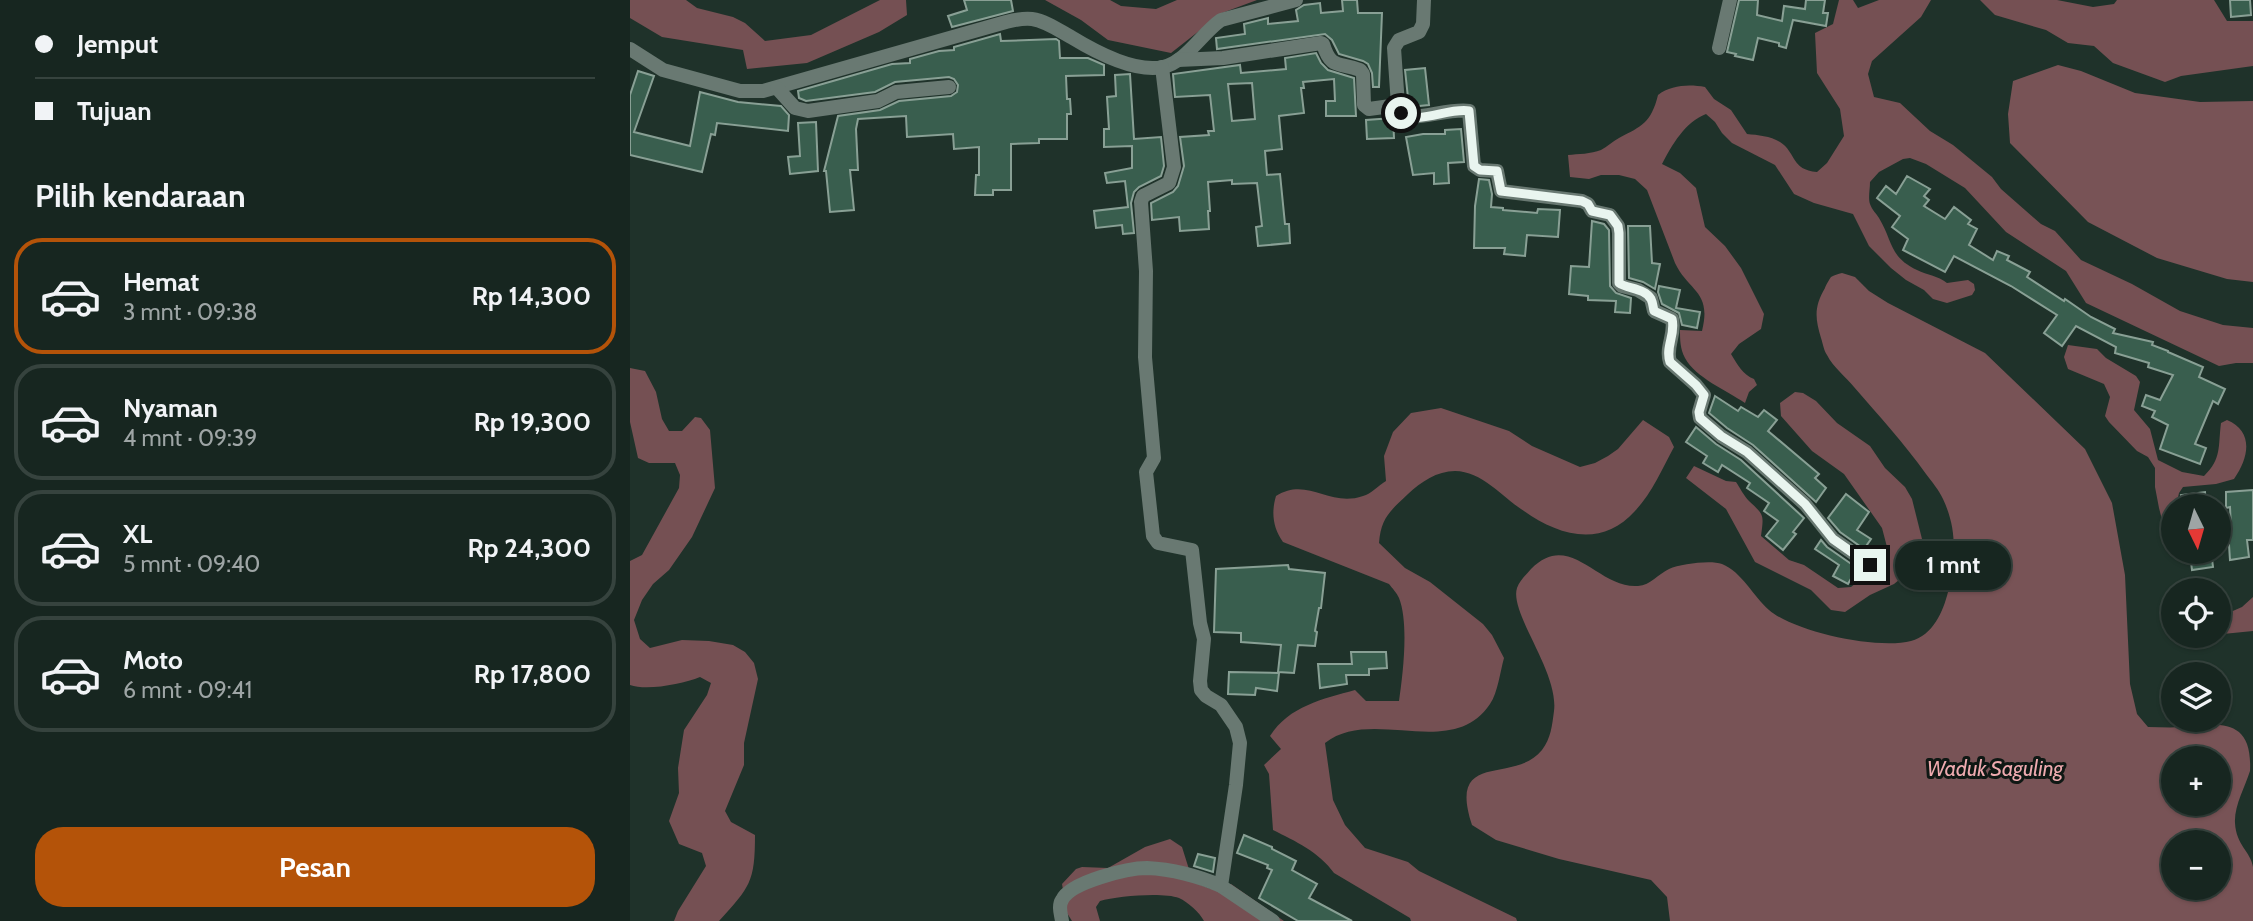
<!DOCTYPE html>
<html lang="id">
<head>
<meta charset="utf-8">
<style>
	body { margin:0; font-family:Cabin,sans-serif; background:#24322d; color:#f1f3f6; height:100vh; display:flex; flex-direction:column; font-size:26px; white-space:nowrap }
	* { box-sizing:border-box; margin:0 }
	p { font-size:23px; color:#9ea5a5 }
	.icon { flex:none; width:38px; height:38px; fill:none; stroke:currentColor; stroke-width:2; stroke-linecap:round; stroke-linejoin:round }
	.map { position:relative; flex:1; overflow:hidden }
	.drawer { display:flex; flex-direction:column; background:#172620; width:630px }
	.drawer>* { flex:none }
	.hud { display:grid; align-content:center; height:154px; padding:0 35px; background:#172620 }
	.needle { width:46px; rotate:175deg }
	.controls { position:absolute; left:1531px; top:494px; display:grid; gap:14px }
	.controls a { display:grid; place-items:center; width:70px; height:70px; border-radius:50%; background:#172620; box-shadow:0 2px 5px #0004,0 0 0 2px #36433e; font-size:35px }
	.end { position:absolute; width:32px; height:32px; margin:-16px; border:9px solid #e9f5ef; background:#111; box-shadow:0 0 0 4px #111 }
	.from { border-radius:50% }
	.bubble { position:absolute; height:49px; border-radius:24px; background:#172620; box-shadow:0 2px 5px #0004,0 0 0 2px #36433e; font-size:23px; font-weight:700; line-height:49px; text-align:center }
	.hud b { display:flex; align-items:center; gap:24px; height:66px; font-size:26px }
	.hud b+b { border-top:2px solid #36433e }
	.hud i { width:18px; height:18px; background:#f1f3f6 }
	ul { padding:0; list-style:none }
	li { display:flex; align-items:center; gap:21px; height:116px; margin:0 14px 10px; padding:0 21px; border:4px solid #36433e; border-radius:28px }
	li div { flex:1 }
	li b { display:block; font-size:26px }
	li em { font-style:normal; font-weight:700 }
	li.on { border-color:#b45309 }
	li>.icon { width:63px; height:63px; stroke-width:1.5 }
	h2 { padding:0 35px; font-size:32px; line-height:84px }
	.button { display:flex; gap:14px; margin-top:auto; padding:14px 35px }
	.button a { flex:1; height:80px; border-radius:28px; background:#b45309; color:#fff; font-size:28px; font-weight:700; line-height:80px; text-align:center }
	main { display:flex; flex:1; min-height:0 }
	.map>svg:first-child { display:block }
</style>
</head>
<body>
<main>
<section class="drawer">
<div class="hud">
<b><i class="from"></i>Jemput</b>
<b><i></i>Tujuan</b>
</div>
<h2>Pilih kendaraan</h2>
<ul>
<li class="on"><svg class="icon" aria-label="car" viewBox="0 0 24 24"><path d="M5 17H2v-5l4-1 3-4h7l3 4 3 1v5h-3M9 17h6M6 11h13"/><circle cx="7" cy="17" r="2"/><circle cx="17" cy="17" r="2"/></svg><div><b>Hemat</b><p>3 mnt · 09:38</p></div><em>Rp 14,300</em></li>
<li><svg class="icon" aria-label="car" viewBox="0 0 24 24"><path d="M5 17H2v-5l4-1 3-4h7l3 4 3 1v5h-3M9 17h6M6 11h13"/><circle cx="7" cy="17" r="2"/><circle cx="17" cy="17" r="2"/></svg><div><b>Nyaman</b><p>4 mnt · 09:39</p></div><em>Rp 19,300</em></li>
<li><svg class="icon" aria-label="car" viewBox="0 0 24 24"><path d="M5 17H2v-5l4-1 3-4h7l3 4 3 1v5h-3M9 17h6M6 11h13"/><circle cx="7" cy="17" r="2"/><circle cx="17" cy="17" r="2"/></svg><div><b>XL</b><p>5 mnt · 09:40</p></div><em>Rp 24,300</em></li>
<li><svg class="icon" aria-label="car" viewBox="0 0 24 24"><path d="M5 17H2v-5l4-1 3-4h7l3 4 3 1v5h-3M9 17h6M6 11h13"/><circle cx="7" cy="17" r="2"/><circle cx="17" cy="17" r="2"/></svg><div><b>Moto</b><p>6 mnt · 09:41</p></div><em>Rp 17,800</em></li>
</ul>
<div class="button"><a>Pesan</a></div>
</section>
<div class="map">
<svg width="1623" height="921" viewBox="0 0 1623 921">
	<rect width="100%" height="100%" fill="#1f322a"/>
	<!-- forest -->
	<g fill="#755053">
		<path d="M0 0H56L67 8 103 17 115 23 135 41 181 35 250 0H276L277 15 249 32 177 63 117 69 113 50 32 37 0 18Z"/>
		<path d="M415 0H480L491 6 526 9 547 0H627L592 13 541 53 478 40 451 20Z"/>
		<path d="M1209 0H1223L1228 8 1249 0H1301L1291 17 1242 61 1238 74 1244 97 1270 103 1300 131 1323 145 1362 177 1371 189 1411 224 1425 231 1451 260 1502 284 1550 311 1593 325 1623 328V363H1606L1589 366 1456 303 1436 271 1376 232 1335 188 1296 164 1280 158 1273 159 1249 172 1240 182C1240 189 1238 198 1240 204 1242 210 1246 213 1249 218 1263 241 1259 257 1287 270 1297 275 1309 276 1317 283L1338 280 1344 284 1345 290 1342 295 1317 303 1303 299 1294 290 1276 280 1261 268 1239 246 1223 214 1184 203 1164 194 1145 165 1102 143 1092 133 1085 122 1076 114C1055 122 1042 145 1032 164L1050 173 1066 188 1075 227 1095 246 1111 268 1134 314 1131 329 1109 344 1101 354C1107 364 1113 375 1124 379L1127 385 1119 392 1115 403C1096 390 1066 378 1055 358 1050 349 1050 339 1050 330L1072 331C1082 291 1059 292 1045 263L1017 190 1005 179 989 175H971L959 179 940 177 938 155C948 154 961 154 971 150 977 147 983 141 989 138 1012 126 1021 123 1028 95 1041 85 1059 84 1075 87L1084 99 1101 110 1117 134C1128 135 1140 136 1150 142 1166 152 1161 170 1187 172L1197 163 1214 136 1210 109 1187 73 1185 33 1203 24Z"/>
		<path d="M1350 0H1427L1463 7 1484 4 1487 0H1584L1597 21H1623V66L1551 76 1535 82 1483 63 1464 46 1438 43 1416 30 1365 15Z"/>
		<path d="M1438 345 1467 349 1476 358 1506 376 1510 382 1504 410 1520 429 1528 460 1552 472 1574 476C1592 459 1588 446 1591 423L1597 420C1623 431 1620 456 1604 479L1586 484 1553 487 1549 493 1546 506H1544V551H1551L1549 557 1540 551 1529 508 1525 487V468L1518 457 1507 451 1479 422 1475 416 1480 397 1474 384 1438 369 1434 357Z"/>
		<path d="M0 368 15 371 26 392 32 419 39 431H52L65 417 71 418 80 430 85 488 62 537 39 570 23 584 12 600 4 620 10 639 20 648 52 640 79 641 103 645 115 652 124 663 128 679 114 743V765L95 811 101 822 125 835C125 882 120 887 89 921H44L48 911 76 866 72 853 49 844 39 821 49 793 48 768 54 730 77 695 81 683 70 677C53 684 17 691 0 685V561L12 555 49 488 50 475 45 463H19L8 458 0 422Z"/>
		<path d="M1165 392 1173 393 1186 401 1207 423 1240 446 1255 468 1275 487 1282 499 1293 543 1289 556 1274 576 1264 584 1240 595 1215 612 1201 610 1181 590 1125 562 1096 509 1056 478 1064 466 1096 481 1106 482C1110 488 1114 496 1119 501 1134 515 1134 514 1131 536L1159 560 1174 565 1208 588 1221 587 1243 570 1257 547 1252 528 1214 474 1182 451 1151 416 1150 403Z"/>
		<path d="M811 408 879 431 902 446 950 467 965 463 978 456 988 449 1013 420 1039 437 1044 447C1032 469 1022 493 1005 511 972 548 929 536 894 511 873 498 852 471 825 471 807 471 791 482 778 494 760 511 751 518 749 543L775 568 800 582 853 624 862 635 874 658C870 672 868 692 860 704 822 761 742 706 695 743L703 800 715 825 735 848 778 862 789 871 886 918 887 921H781L780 918 704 873C689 852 665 841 643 830L639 774 634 765 651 749 640 736C659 706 693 699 725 690L736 701H769C773 674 779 623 769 598 767 593 762 588 759 584L653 542C643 528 641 513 646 496 678 476 699 508 733 496 741 494 749 485 756 481L754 456 763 432 781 413Z"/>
		<path d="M1623 597V631L1593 634 1589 632V617L1612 607Z"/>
		<path d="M540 839 552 847 563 882 581 889 601 884 654 921H574C570 913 558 902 549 898 533 892 487 896 470 901L466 907 470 921H442L437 913 432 884 446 869 452 867 478 868 515 847Z"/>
	</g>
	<!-- water -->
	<g fill="#785356" fill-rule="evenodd">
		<path d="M1428 65 1451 71 1505 93 1570 102 1623 101V282L1597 279 1527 258 1458 222 1380 143 1378 114 1383 81Z"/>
		<path d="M1212 273 1225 277 1239 291 1258 303 1355 353 1455 449 1482 503 1495 575 1500 684 1507 714 1518 727C1529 727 1540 728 1551 727 1587 724 1623 716 1620 771 1615 787 1604 806 1605 823 1606 845 1621 852 1623 867 1623 884 1623 904 1623 921H1040L1037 897 1021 880 929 859 866 840 842 825C817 749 884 785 912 750 921 738 922 726 924 711 929 672 879 613 887 588 890 580 896 575 901 569 940 529 968 589 1008 586 1021 585 1028 574 1039 569 1051 564 1080 560 1092 564 1112 572 1123 596 1139 610 1164 632 1248 650 1281 641 1303 635 1313 612 1318 592 1325 558 1328 531 1313 499 1309 490 1302 482 1296 474 1274 443 1249 416 1224 387 1216 377 1203 367 1197 355 1194 351 1193 344 1191 338 1185 318 1184 307 1195 288 1195 287 1200 278 1201 277 1204 275 1208 274 1212 273ZM1544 758H1589V803H1544ZM1544 842H1589V887H1544Z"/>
	</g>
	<!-- building -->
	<g fill="#395e4e" stroke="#89a095" stroke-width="2" fill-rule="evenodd">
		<path d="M334 0H381L383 11 322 27 318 16 337 10Z"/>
		<path d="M712 0H727L728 13H752L749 87H743L742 73 738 64 733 61 709 54 702 40 695 34 587 49 586 38 615 34 614 24 638 18V24L668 21 666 10 674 5 690 3 691 13 713 11Z"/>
		<path d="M1109 0H1128L1127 15 1152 21 1154 6 1175 9 1176 0H1195L1193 13H1198L1196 26 1163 20 1156 48 1149 46V43L1128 38 1123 60 1105 56 1106 54 1097 52Z"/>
		<path d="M1600 0H1620L1621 15 1601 17Z"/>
		<path d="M370 34 371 41 426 39 429 41 430 58H458L474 65V75L436 76 437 99H440L441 114H437V139H409V143L381 144V190H363V195H345L346 175H349V147L324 149 323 134 277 137 276 116 228 119 226 129 228 170H220L224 210 200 212 196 171H194L208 116 250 110 269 101 321 96 327 92 328 85 324 79 319 77 265 82 245 92 176 101 169 98 168 91 262 64 280 63V59L309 51 324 50V47Z"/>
		<path d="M686 53 691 63 698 70 724 78 726 116H696V101H705L704 79 673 82 674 88H671L674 113 649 116 652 149 635 151 637 175 650 174 655 224H659L660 243 628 246 626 227 632 226 627 183 602 184V180L578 182 580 211H578L579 229 550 231 549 217 522 220 521 203 543 192 548 186 554 166 550 137 579 135 578 131H584L580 95 545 97 543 74 610 65 611 73 656 69 655 58ZM622 83 625 119 602 121 598 84Z"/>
		<path d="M795 68 799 105 779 107 775 70Z"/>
		<path d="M8 71 24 76 4 132 60 146 70 92 108 102 151 106 159 115 158 131 87 123 85 135 81 134 72 172 0 155V95Z"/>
		<path d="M500 74 504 139 531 137 534 166 531 176 509 187 504 192 501 203 504 233 493 234 492 225 466 228 464 211 498 207 495 181 477 183 475 173 502 168V146L474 147V129H479L477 97 486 96 485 75Z"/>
		<path d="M763 118 764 138 737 139 736 120Z"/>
		<path d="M186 122 188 171 160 174 158 157 170 156 168 123Z"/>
		<path d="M831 129 834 162 818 163 819 183 804 184V173L783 175 776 137 793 134H815V130Z"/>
		<path d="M1277 176 1300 189 1294 196 1299 200 1294 206 1315 219 1324 207 1341 220 1338 224 1347 229 1339 245 1363 260 1367 251 1379 256 1377 260 1400 272 1397 277 1434 301 1435 299 1461 317 1485 329 1483 333 1523 342 1522 345 1538 351V352L1573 367 1569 377 1595 389 1588 404 1583 401 1565 444 1576 448 1570 464 1530 449 1538 425 1522 417 1525 411 1512 406 1516 395 1530 400 1543 375 1518 367 1519 363 1485 353 1486 347 1446 326 1432 346 1414 333 1427 315 1381 286 1324 256 1315 272 1273 250 1278 239 1262 227 1270 216 1247 198 1256 186 1266 194Z"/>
		<path d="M849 179 859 180 862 194 861 207 873 208V210L907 213 908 209 930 210 928 237 897 235 895 256 874 254 875 248H844L845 206Z"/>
		<path d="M962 221 974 224 979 230 980 286 986 293 1001 298 1000 313 985 312 986 301 958 300V296L939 294 941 266 959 267Z"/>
		<path d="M998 226H1020L1022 263 1030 264 1025 289 1013 282 999 278Z"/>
		<path d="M1029 286 1050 290 1046 308 1070 312 1067 328 1052 325 1049 313 1032 304 1028 292Z"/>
		<path d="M1085 396 1108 411 1111 407 1128 417 1134 410 1147 420 1138 431 1189 474 1185 478 1196 488 1186 502 1123 445 1097 428 1079 413Z"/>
		<path d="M1066 427 1086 444 1111 460 1174 518 1163 532 1166 534 1153 550 1136 536 1148 521 1134 511 1139 503 1117 488 1120 483 1092 465 1088 472 1073 463 1077 456 1056 442Z"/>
		<path d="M1623 490V540H1617L1619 557 1600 560 1598 529 1601 528 1600 507 1596 508V492Z"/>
		<path d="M1575 492 1576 505 1553 506 1551 495Z"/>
		<path d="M1216 494 1239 512 1227 530 1241 539 1234 549 1210 532 1198 518Z"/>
		<path d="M1191 540 1197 547 1227 568 1218 584 1203 576 1209 565 1185 549Z"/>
		<path d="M1581 551 1583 567 1562 570 1560 554Z"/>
		<path d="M658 565 659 569 695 573 691 608H689L685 631 687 632 685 646 668 645 664 673 648 672 651 645 611 642V633L584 632 586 569Z"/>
		<path d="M721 652H756L757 668 739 669V675H716L717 684 690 688 688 664H722Z"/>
		<path d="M599 672 649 673 647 691 626 688 625 695 598 694Z"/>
		<path d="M614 835 642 847V849L666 861 662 870 687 884 679 898 722 921H668L629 898 642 870 637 868 638 865 607 853Z"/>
		<path d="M568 854 585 858 583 872 564 866Z"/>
	</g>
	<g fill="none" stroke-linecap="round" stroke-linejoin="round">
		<!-- minor -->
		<g stroke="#697972" stroke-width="14">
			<path d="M1089 48 1100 0"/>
			<path d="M0 49 33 70 110 91H133L376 22C384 20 394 18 402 19 416 21 430 31 441 37 464 51 505 73 533 67 556 62 572 33 591 20L666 0"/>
			<path d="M548 60 593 58 691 43 693 44C701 70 709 62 730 70L733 74 734 105 739 109 768 105 764 48 769 40 789 32 793 24 794 0"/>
			<path d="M532 67 544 167 539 183 513 196 511 202 516 271 515 357 524 458 516 472 523 536 528 543 562 550 570 623 574 639 570 681 571 690 576 696 591 705 606 727 610 743 606 785 591 886 643 921"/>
			<path d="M147 88 165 108 178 111 248 101 266 92 319 87"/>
			<path d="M768 105 771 113 776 117C795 118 823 108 839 111L844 166 850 170 867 171 871 191 952 201 958 204 962 211 980 215 988 226 989 233V283L992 286 1008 290 1021 298 1024 311 1042 319C1046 334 1035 347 1040 362L1066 385 1074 395 1069 412 1070 418 1091 436 1117 452 1175 504 1203 539 1240 565"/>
			<path d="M432 921C431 914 428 906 432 900 440 882 498 868 517 868 541 869 569 876 591 886"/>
		</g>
	</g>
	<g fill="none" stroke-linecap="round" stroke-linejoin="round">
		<!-- route -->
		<path stroke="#e9f5ef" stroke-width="9" d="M771 113C786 126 820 107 839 111L844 166 850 170 867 171 871 191 952 201 958 204 962 211 980 215 988 226 989 233V283C997 289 1015 288 1021 299 1023 303 1023 307 1024 311L1042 319C1046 334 1035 347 1040 362L1066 385 1074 395 1069 412 1070 418 1091 436 1117 452 1175 504 1203 539 1240 565"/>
	</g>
	<g text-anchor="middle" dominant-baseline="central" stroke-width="6" stroke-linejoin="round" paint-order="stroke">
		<!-- water labels -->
		<g font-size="21" font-style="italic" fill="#eeaaaf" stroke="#0f1814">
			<text x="1365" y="768">Waduk Saguling</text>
		</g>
	</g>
</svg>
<div class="controls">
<a><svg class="needle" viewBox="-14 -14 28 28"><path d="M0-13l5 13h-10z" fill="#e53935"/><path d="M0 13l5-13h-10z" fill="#9ea5a5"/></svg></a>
<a><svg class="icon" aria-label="locate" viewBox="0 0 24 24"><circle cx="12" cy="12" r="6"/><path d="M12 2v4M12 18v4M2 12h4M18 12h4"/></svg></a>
<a><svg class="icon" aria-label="layers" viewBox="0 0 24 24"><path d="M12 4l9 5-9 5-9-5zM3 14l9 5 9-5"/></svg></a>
<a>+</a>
<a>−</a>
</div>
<i class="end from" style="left:771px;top:113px"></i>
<i class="end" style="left:1240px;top:565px"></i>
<div class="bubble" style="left:1265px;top:541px;width:116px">1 mnt</div>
</div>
</main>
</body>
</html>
